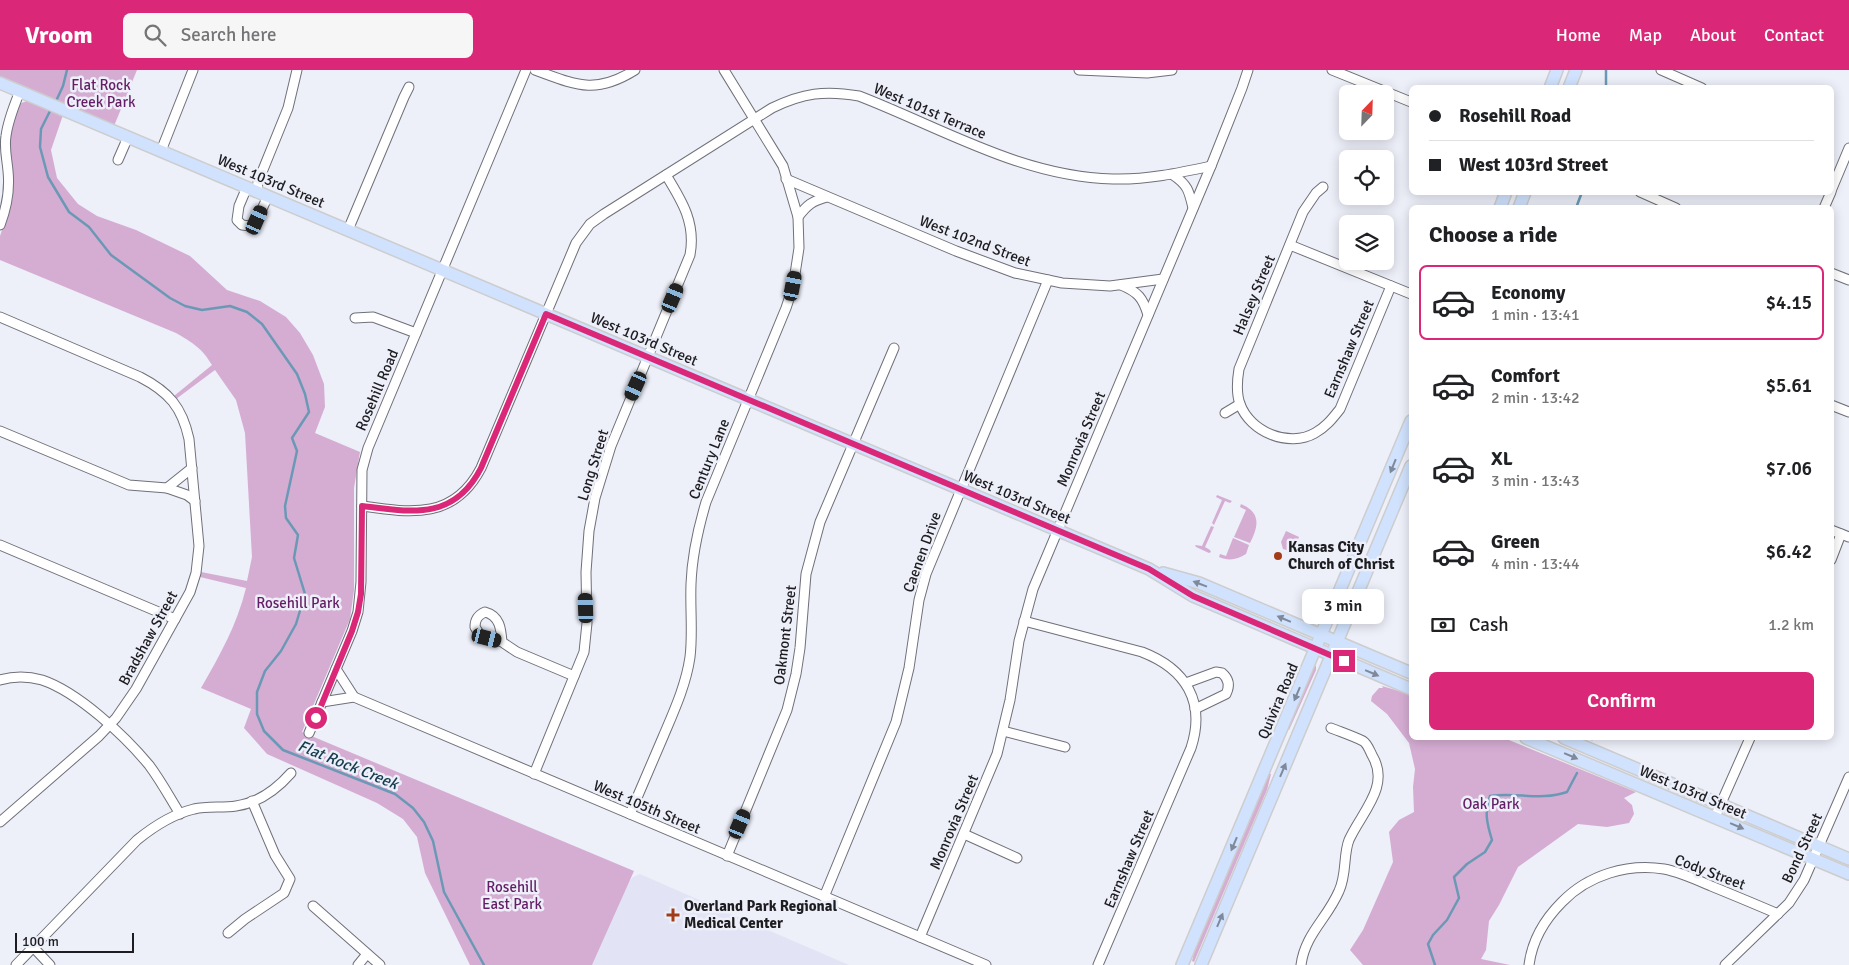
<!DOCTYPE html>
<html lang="en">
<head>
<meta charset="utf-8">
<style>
	body { margin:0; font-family:Signika,sans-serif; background:#f6f6f6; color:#202124; height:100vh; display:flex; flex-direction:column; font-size:19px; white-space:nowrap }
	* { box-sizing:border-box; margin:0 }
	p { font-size:16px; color:#757577 }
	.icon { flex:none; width:28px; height:28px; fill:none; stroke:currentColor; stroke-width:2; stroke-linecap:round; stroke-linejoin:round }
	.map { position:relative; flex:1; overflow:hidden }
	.panel { position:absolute; left:1409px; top:135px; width:425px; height:535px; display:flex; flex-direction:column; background:#fff; border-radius:8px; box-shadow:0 2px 12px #0003 }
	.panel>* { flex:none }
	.top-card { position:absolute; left:1409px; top:15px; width:425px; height:110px; border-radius:8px; box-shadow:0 2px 12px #0003; display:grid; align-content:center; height:110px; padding:0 20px; background:#fff }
	.needle { width:32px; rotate:23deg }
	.fabs { position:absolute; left:1339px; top:15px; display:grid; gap:10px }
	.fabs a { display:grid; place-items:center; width:55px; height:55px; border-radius:8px; background:#fff; box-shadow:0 2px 12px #0003; font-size:25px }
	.scale { position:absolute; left:15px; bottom:12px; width:119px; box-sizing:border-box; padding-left:5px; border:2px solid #1d1d21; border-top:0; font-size:14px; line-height:18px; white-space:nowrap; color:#1d1d21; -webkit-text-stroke:4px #edeff9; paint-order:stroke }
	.end { position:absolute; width:22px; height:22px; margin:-11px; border:6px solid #db2777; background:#fff; box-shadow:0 0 0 2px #fff }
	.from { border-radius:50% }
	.bubble { position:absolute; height:35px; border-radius:8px; background:#fff; box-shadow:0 2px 12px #0003; font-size:16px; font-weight:600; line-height:35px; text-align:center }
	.car { position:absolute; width:15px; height:30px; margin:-15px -8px; border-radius:6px; box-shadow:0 0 4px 1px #0007; background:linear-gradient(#222 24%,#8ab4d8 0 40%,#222 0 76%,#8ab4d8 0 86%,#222 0) }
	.top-card b { display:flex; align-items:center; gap:18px; height:48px; font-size:19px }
	.top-card b+b { border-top:1px solid #e0e0e0 }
	.top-card i { width:12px; height:12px; background:#202124 }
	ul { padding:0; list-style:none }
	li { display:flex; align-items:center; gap:15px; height:75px; margin:0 10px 8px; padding:0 10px; border:2px solid transparent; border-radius:8px }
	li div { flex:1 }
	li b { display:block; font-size:19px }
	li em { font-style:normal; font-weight:600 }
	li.on { border-color:#db2777 }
	li>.icon { width:45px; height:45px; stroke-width:1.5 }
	h2 { padding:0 20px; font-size:22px; line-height:60px }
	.pay { display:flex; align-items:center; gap:12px; height:55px; padding:0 20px; font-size:19px }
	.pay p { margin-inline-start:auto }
	.action { display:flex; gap:10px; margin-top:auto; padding:10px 20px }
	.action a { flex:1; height:58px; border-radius:8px; background:#db2777; color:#fff; font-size:20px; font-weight:600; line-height:58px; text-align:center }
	header { display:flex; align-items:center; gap:30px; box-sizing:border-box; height:70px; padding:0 25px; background:#db2777; color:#fff }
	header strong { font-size:24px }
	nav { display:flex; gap:28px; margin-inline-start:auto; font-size:18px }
	.search { width:350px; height:45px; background:#f6f6f6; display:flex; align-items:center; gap:12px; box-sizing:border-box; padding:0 18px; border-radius:8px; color:#757577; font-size:19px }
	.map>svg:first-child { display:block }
</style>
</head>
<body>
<header>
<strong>Vroom</strong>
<div class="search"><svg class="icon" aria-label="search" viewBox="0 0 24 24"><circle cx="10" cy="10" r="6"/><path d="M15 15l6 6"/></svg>Search here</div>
<nav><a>Home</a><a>Map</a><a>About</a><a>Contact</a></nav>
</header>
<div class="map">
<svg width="1849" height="895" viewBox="0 0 1849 895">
	<rect width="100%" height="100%" fill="#edeff9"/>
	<!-- built -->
	<path fill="#e2e4f6" d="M640 804 747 851 849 895H590L627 814 633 807Z"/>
	<!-- green -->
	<g fill="#d5add3">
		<path d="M0 0H137L114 56 0 8Z"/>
		<path d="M29 30 63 45 51 80 57 108 78 134 97 146 136 160 190 186 227 220 260 231 286 247 300 263 313 285 324 314 325 337 315 363 360 382 354 418V520L350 549 302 662 634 801 592 895H470L425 803 417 767 403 749 377 733 267 684 244 658 251 639 201 618C220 585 237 555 246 518L200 507 201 502 247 511 252 487 245 363 236 330 215 300 176 329 174 326 212 295C202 278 193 273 176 263L0 190V166L13 127V112L10 74 11 60 19 34Z"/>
		<path d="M1217 425 1232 431 1230 433 1225 431 1214 455 1212 453 1222 430 1216 427Z"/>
		<path d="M1241 434C1262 443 1258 457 1250 473L1234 467 1246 440 1240 437Z"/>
		<path d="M1211 456 1214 457 1205 477 1210 480 1211 482 1209 483 1196 477 1195 475 1202 476Z"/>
		<path d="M1286 461 1299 467 1293 482 1283 479 1281 472Z"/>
		<path d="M1233 468 1249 475 1246 484C1237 490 1228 491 1219 487L1220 484 1226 486Z"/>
		<path d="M1314 595 1316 596V600L1289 660 1287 659Z"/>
		<path d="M1382 616 1406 623 1411 627V668H1504L1636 722 1624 728 1632 735 1634 744 1629 753 1607 757 1578 754 1518 797 1499 835 1489 851 1486 880 1481 889 1510 895H1363L1350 880 1363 860 1393 792 1389 762 1399 750 1414 742 1413 717 1415 699 1409 673 1387 644 1371 631 1372 626 1379 618H1383Z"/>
		<path d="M1269 703 1271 704 1267 720 1194 892 1192 891 1197 871Z"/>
	</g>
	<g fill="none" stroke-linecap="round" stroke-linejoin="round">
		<!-- stream -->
		<g stroke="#6b99b5" stroke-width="2.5">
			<path d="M1606 18V0"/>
			<path d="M57 29 63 16 67 0"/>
			<path d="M50 41 41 59 40 77 48 107 69 142 89 157 111 185 170 228 185 236 202 240 230 236 247 242 262 254 297 304 305 324 309 342 292 368 297 381 285 436 286 448 298 465 294 488 305 524 296 554 281 581 265 601 257 622V644L264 661 283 680 395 724 413 738 424 752 433 771 444 822 484 895"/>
			<path d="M1576 138 1582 122"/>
			<path d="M1592 669 1593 668"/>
			<path d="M1435 895 1428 874 1433 865 1447 850 1459 828 1454 807 1467 794 1485 782 1492 770C1487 754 1484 742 1490 726 1516 722 1541 731 1567 722L1577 703"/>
		</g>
		<defs>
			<g id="minor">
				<path d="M535 0C576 15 595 25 635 0"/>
				<path d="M1079 0 1147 3 1172 0"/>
				<path d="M1332 0 1411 32"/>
				<path d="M1661 0 1702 18"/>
				<path d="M161 81 193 0"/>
				<path d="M118 90 128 67"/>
				<path d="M1173 105C1188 115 1189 121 1193 138"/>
				<path d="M786 109 956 181 1015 203 1062 213 1110 216 1163 209"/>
				<path d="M247 117 239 136 237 150 242 155 250 156 257 150 268 126"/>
				<path d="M1323 117 1316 123 1303 142 1239 299C1237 311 1236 323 1240 334 1250 362 1289 378 1315 363 1326 357 1332 349 1340 339L1391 216"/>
				<path d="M1831 121 1849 78"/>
				<path d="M257 122 258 112 288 38 297 0"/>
				<path d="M1640 122 1676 138"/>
				<path d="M1824 138 1831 122"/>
				<path d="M798 147C807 135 812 131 827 127"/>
				<path d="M0 155C7 137 10 120 8 101 7 89 4 78 6 66 8 50 14 36 20 21"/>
				<path d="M348 160 404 27 409 17"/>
				<path d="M1290 175 1411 224"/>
				<path d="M1831 203 1849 210"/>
				<path d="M1121 215C1138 222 1143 228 1148 245"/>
				<path d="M0 247 140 307C169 322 182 337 189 369L199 476 196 503 190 522 136 619 116 648 99 666 0 752"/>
				<path d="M355 248 373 247 416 263"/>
				<path d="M1831 335 1849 342"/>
				<path d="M1225 343 1240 334"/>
				<path d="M0 361 129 415 167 418 187 425 195 431"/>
				<path d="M167 418 192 398"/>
				<path d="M362 436C411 443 454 450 481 398L576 173 590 154 604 144 772 38C803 23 825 20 859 26 942 58 1022 107 1113 109 1146 110 1179 103 1211 96"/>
				<path d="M1831 460 1849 467"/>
				<path d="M0 475 175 549"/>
				<path d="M1831 490 1841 464"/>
				<path d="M1024 551 1142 582C1186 599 1206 632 1191 678L1098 895"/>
				<path d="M502 572C501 559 500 546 485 542 478 545 475 549 475 557L480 565 502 572 517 582 574 606"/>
				<path d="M336 599 354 627"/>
				<path d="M0 610C13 606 28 606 42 610 78 622 125 666 149 695 161 711 170 728 180 744"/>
				<path d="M1186 613 1216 602 1222 603C1229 609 1230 616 1226 624L1195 639"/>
				<path d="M322 632 354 627 986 895"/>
				<path d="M1003 661 1065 677"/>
				<path d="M309 663 352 561 358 542 361 512 362 400 368 378 526 0"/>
				<path d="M534 704 584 582 587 553 586 502 589 461 595 428 611 376 690 185C696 153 682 131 666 105"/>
				<path d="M630 744C641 718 652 693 663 667 674 641 686 615 690 587 693 563 690 539 691 514 692 486 698 459 706 432L786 238 793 217 799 178 798 147 783 96 724 0"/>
				<path d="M1715 747 1750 668"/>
				<path d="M964 764 1017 788"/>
				<path d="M727 786 787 640 796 604 800 578 806 504 820 452 894 278"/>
				<path d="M824 827 896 652 909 598 919 530 926 504 1048 210"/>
				<path d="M313 836 380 895"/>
				<path d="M228 863 245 849 284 823 290 809 275 785 252 731"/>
				<path d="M920 867 997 684 1010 630 1019 571 1033 519 1211 96 1242 18 1248 0"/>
				<path d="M33 877 50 895"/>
				<path d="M16 895 137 770C153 757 173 744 194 739 208 736 222 738 236 736 258 733 276 720 291 703"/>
				<path d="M358 895 367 884"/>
				<path d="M1301 895C1305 864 1327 849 1339 821 1347 804 1343 785 1349 770 1361 743 1390 717 1373 687 1370 682 1368 674 1363 671 1353 666 1341 662 1331 658"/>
				<path d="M1529 895C1532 871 1545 849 1562 832 1588 805 1628 793 1664 799 1680 802 1695 809 1711 816 1733 825 1755 834 1778 844"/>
				<path d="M1725 895 1789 833 1804 810 1849 707"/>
			</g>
			<g id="major">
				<path d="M0 13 1149 499 1193 526 1411 619"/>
				<path d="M1550 18 1557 0"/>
				<path d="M1569 18 1576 0"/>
				<path d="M1500 138 1506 122"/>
				<path d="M1519 138 1525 122"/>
				<path d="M1163 503 1199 513 1411 603"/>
				<path d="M1526 668 1849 804"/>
				<path d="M1564 668 1849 789"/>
				<path d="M1182 895 1411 351"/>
				<path d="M1201 895 1411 396"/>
			</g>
		</defs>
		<!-- minor casing -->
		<use href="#minor" stroke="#6f7079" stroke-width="11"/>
		<!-- major casing -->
		<use href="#major" stroke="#cdcdce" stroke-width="14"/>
		<!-- minor -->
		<use href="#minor" stroke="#fff" stroke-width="9"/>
		<!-- major -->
		<use href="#major" stroke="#d0e2fd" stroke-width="11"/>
	</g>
	<!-- one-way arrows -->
	<defs><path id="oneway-solid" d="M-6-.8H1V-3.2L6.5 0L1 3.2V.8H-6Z" transform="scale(1.25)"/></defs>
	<g fill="#7f899a">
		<use href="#oneway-solid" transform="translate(1393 396) rotate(112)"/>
		<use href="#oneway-solid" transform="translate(1200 514) rotate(-159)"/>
		<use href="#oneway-solid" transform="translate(1284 549) rotate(-157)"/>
		<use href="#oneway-solid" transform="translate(1372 603) rotate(23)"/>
		<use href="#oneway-solid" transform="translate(1297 624) rotate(113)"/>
		<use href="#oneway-solid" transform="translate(1571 686) rotate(23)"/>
		<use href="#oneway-solid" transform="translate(1283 700) rotate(-67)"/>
		<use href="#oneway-solid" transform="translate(1737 756) rotate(23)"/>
		<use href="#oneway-solid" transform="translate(1234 774) rotate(113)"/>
		<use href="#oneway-solid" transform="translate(1220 850) rotate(-67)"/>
	</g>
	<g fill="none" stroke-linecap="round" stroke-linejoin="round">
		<!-- route -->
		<path stroke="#db2777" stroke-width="6" d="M316 648 352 561 358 542 361 524 362 436C411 442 454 451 481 398L546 244 1149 499 1193 526 1344 591"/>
	</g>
	<!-- markers -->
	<g fill="#a23b17" stroke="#edeff9" stroke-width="2">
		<circle cx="1278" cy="486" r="5"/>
		<path d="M670.5 837.5h5v5h5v5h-5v5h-5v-5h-5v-5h5z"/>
	</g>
	<g text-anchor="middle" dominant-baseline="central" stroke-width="5" stroke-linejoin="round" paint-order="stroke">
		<!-- park labels -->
		<g font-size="15" fill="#651d65" stroke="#edeff9">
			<text x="101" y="15">Flat Rock<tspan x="101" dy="17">Creek Park</tspan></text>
			<text x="298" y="533">Rosehill Park</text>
			<text x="1491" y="734">Oak Park</text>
			<text x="512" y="817">Rosehill<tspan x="512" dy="17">East Park</tspan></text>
		</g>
		<!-- street labels -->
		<g font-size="15" fill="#1d1d21" stroke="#edeff9">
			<text transform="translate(930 41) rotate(23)">West 101st Terrace</text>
			<text transform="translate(271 111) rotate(23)">West 103rd Street</text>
			<text transform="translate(975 171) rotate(21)">West 102nd Street</text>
			<text transform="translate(1254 225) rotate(-67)">Halsey Street</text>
			<text transform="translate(644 269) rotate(23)">West 103rd Street</text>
			<text transform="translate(1349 279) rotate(-67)">Earnshaw Street</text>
			<text transform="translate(377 320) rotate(-67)">Rosehill Road</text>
			<text transform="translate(1081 369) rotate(-67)">Monrovia Street</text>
			<text transform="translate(709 389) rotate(-68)">Century Lane</text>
			<text transform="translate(593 395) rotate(-73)">Long Street</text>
			<text transform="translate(1017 427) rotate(23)">West 103rd Street</text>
			<text transform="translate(922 482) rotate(-70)">Caenen Drive</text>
			<text transform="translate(785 565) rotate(-83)">Oakmont Street</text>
			<text transform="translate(148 568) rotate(-61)">Bradshaw Street</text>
			<text transform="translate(1278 631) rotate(-67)">Quivira Road</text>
			<text transform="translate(1693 722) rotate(23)">West 103rd Street</text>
			<text transform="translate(647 737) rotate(23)">West 105th Street</text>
			<text transform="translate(954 752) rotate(-67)">Monrovia Street</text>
			<text transform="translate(1802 778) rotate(-65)">Bond Street</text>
			<text transform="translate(1129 789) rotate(-67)">Earnshaw Street</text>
			<text transform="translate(1710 802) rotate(21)">Cody Street</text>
		</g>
		<!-- poi labels -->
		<g font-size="15" font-weight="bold" fill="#1d1d21" stroke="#edeff9" text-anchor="start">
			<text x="1288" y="477">Kansas City<tspan x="1288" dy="17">Church of Christ</tspan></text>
			<text x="684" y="836">Overland Park Regional<tspan x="684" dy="17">Medical Center</tspan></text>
		</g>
		<!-- water labels -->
		<g font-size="16" font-style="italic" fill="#153b4e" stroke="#edeff9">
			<text transform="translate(348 695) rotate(22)">Flat Rock Creek</text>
		</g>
	</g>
</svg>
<div class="fabs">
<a><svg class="needle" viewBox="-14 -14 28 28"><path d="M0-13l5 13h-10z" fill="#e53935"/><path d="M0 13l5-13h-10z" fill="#757577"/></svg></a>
<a><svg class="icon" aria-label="locate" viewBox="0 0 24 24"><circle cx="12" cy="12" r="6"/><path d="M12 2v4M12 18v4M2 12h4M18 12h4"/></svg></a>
<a><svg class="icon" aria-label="layers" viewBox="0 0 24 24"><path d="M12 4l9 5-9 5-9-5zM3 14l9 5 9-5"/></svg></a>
</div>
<div class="scale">100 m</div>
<i class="end from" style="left:316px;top:648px"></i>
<i class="end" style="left:1344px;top:591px"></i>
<div class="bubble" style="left:1302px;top:519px;width:82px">3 min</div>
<i class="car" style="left:257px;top:150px;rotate:24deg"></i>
<i class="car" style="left:793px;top:216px;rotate:11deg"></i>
<i class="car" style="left:673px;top:228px;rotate:23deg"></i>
<i class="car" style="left:636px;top:316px;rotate:204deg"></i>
<i class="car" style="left:586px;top:538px;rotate:358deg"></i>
<i class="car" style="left:487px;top:568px;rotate:104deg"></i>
<i class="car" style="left:740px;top:754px;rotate:23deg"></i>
<div class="top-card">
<b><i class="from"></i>Rosehill Road</b>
<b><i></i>West 103rd Street</b>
</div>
<section class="panel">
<h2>Choose a ride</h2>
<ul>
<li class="on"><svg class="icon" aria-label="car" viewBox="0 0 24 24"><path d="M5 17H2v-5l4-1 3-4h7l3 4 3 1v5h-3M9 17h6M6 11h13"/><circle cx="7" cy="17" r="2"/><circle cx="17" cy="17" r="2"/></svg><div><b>Economy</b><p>1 min · 13:41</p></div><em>$4.15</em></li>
<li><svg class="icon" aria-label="car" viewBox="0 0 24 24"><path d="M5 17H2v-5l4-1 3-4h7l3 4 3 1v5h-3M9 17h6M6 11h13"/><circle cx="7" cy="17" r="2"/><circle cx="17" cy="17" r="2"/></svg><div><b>Comfort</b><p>2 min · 13:42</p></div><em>$5.61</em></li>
<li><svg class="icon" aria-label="car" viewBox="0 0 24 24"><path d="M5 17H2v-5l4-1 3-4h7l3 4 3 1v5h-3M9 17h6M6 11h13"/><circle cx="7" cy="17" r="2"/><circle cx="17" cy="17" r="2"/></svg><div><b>XL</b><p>3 min · 13:43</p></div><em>$7.06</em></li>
<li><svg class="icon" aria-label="car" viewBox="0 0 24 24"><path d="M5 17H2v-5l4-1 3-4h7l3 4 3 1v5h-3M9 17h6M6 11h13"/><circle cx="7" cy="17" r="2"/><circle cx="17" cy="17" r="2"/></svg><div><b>Green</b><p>4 min · 13:44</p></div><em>$6.42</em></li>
</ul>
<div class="pay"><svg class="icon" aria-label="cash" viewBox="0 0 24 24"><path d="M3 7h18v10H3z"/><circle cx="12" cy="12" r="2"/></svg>Cash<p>1.2 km</p></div>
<div class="action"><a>Confirm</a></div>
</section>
</div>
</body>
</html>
